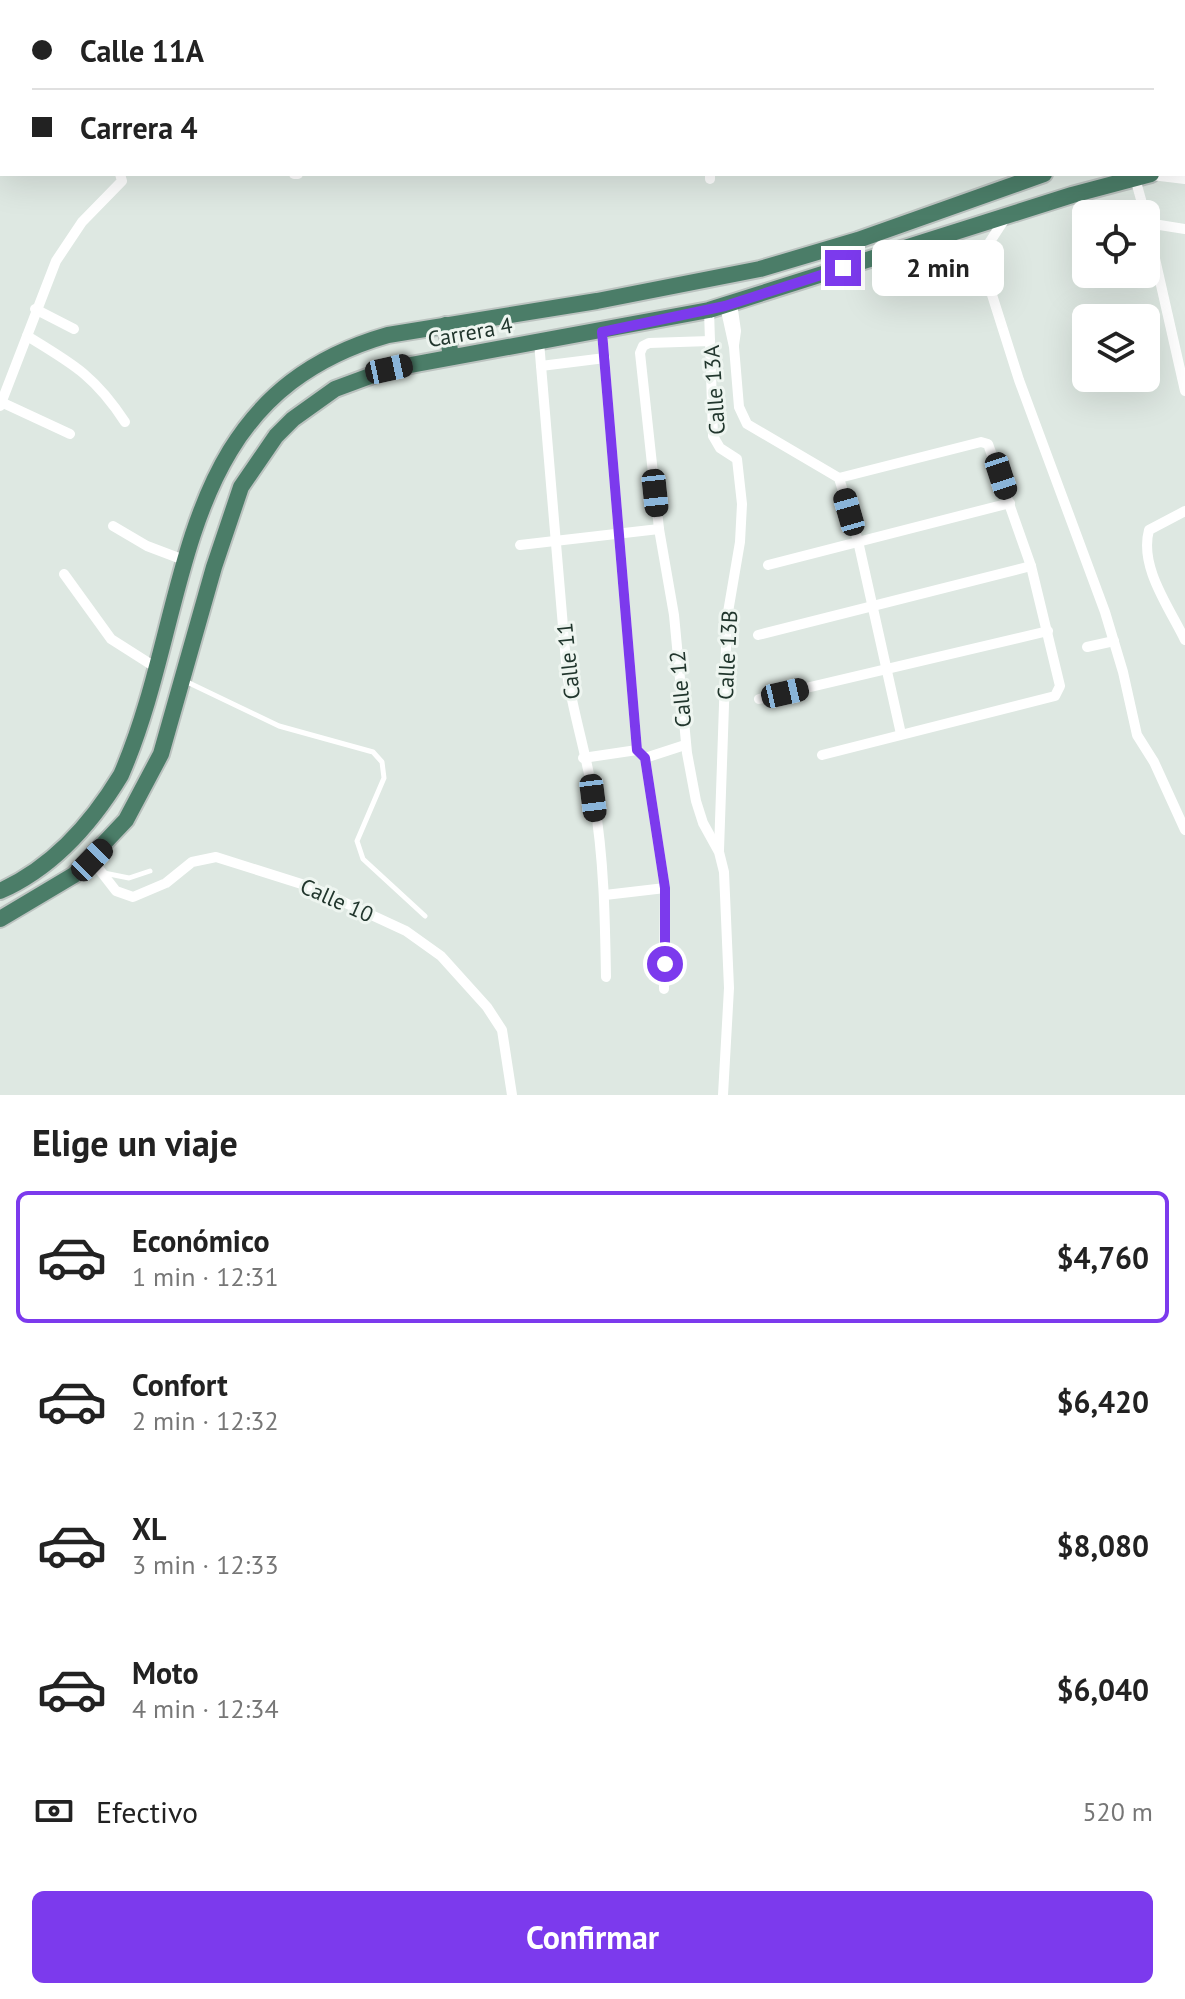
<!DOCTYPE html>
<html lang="es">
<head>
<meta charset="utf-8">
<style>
	body { margin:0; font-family:"PT Sans",sans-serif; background:#f6f6f6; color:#222; height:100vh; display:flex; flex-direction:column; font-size:30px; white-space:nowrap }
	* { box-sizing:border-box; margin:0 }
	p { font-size:26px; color:#767676 }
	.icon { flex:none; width:44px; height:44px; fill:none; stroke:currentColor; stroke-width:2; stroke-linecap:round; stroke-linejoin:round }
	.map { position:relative; height:1095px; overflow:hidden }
	.sheet { display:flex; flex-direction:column; background:#fff; flex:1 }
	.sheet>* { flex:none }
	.guide { position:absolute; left:0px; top:0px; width:1186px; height:176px; box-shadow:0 8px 32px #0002; display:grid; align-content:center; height:176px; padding:0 32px; background:#fff }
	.buttons { position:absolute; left:1072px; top:200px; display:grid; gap:16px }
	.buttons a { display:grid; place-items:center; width:88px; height:88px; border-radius:12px; background:#fff; box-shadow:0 8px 32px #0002; font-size:40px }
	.end { position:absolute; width:36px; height:36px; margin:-18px; border:10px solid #7c3aed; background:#fff; box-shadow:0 0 0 4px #fff }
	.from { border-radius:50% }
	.bubble { position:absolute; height:56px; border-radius:12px; background:#fff; box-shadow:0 8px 32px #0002; font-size:26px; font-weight:600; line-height:56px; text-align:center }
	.car { position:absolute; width:24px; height:48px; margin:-24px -12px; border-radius:10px; box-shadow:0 0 6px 2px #0007; background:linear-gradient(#222 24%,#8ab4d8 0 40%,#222 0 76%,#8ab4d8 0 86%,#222 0) }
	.guide b { display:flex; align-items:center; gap:28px; height:76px; font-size:30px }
	.guide b+b { border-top:2px solid #e0e0e0 }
	.guide i { width:20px; height:20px; background:#222 }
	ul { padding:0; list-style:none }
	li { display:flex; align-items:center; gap:24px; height:132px; margin:0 16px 12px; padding:0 16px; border:4px solid transparent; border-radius:12px }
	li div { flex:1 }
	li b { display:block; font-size:30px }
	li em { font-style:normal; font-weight:600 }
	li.selected { border-color:#7c3aed }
	li>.icon { width:72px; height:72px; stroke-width:1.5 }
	h2 { padding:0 32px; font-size:36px; line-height:96px }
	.pay { display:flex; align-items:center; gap:20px; height:88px; padding:0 32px; font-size:30px }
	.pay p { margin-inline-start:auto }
	.button { display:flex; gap:16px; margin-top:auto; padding:16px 32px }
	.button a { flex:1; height:92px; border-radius:12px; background:#7c3aed; color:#fff; font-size:32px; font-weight:600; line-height:92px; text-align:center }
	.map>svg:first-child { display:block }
</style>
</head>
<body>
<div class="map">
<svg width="1185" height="1095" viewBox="0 0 1185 1095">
	<rect width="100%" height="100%" fill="#dee8e2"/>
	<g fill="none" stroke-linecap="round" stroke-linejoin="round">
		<defs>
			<g id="trunk">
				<path d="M1184 140 1185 139"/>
				<path d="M1184 168 1185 167"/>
				<path d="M446 325 451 357"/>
				<path d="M0 891C52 868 92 823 121 775 195 605 168 398 388 335L597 301 760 269 858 240 1044 174"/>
				<path d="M0 919 74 875 126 820 161 754 214 567 241 487 276 436 293 419 335 389 389 369 709 310 1072 195 1151 174"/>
			</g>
		</defs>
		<!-- trunk casing -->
		<use href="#trunk" stroke="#bcc3c0" stroke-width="20"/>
		<!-- service -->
		<g stroke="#fff" stroke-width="5">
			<path d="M185 681 279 726 373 752 382 762 384 778 357 841 363 859 425 916"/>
			<path d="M104 873 129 878 150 871"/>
		</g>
		<!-- minor -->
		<g stroke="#fff" stroke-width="10">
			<path d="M7 0V2"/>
			<path d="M67 0V2"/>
			<path d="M290 0V2"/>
			<path d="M625 0 626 2"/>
			<path d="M709 0V2"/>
			<path d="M819 0V2"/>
			<path d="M894 0 895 2"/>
			<path d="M966 0V2"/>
			<path d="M1144 0H1158"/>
			<path d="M217 2 243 0"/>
			<path d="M985 2 1002 0"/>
			<path d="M0 68H2"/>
			<path d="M0 146 2 145"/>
			<path d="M294 174H298"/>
			<path d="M710 174V179"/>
			<path d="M1135 178 1145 214"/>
			<path d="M1006 217 980 257 1019 380 1105 612 1123 672 1137 735 1154 762 1185 830"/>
			<path d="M1146 219 1185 391"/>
			<path d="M1147 223 1185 229"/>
			<path d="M907 251 980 257"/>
			<path d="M732 303 736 331 734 345"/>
			<path d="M725 306 734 347 739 407 747 424 839 478 858 541 901 734"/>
			<path d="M35 309 74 329"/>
			<path d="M709 310 713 436 720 448 737 459 742 504 740 542 727 618 719 850"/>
			<path d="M602 332 637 750 645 758 665 888 664 989"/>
			<path d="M27 336C73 364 95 376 125 422"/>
			<path d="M710 341 649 343 643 346 640 353 659 529 674 615 687 753 696 801 703 823 719 852 724 872 729 988 723 1095"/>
			<path d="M539 342 567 674C574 716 587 757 594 800 604 858 605 918 606 977"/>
			<path d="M541 366 605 358"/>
			<path d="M1 402 70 434"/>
			<path d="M0 406 56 261 82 222 122 181 120 174"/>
			<path d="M1185 511 1149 530C1139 567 1169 607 1185 640"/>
			<path d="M113 526 147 546 184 560"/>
			<path d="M520 545 659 529"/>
			<path d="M768 565 1010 503"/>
			<path d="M64 574 111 639 155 667"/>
			<path d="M758 635 1031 566"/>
			<path d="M1087 647 1114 641"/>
			<path d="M759 699 1048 631"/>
			<path d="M822 755 1055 696 1060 686 1031 566 988 444 981 442 839 478"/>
			<path d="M583 758 637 750"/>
			<path d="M645 758 685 745"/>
			<path d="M92 860 116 891 133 897 166 883 192 862 216 857 311 887 406 931 441 956 487 1007 502 1030 512 1095"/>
			<path d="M605 895 665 888"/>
		</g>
		<!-- tertiary -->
		<path stroke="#fff" stroke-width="12" d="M1152 174 1185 178"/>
		<!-- trunk -->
		<use href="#trunk" stroke="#4b7d68" stroke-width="16"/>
	</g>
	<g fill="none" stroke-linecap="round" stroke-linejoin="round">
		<!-- route -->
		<path stroke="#7c3aed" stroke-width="10" d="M665 964V888L645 758 637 750 602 332 725 306 843 268"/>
	</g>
	<g text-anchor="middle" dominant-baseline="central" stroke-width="6" stroke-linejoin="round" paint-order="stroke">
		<!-- street labels -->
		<g font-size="22" fill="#21362d" stroke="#eef5f0">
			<text transform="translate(470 332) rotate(-10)">Carrera 4</text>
			<text transform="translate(714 390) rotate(-94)">Calle 13A</text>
			<text transform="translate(727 655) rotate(-87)">Calle 13B</text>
			<text transform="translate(568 661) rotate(-96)">Calle 11</text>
			<text transform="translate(680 689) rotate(-95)">Calle 12</text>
			<text transform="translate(337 900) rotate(24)">Calle 10</text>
		</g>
	</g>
</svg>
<div class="buttons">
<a><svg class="icon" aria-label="locate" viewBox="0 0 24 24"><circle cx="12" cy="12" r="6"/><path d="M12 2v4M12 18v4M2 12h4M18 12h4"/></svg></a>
<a><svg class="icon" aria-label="layers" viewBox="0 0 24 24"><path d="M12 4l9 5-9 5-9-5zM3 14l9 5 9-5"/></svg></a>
</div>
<i class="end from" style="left:665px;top:964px"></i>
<i class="end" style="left:843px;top:268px"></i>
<div class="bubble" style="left:872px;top:240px;width:132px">2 min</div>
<i class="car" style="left:389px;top:369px;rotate:78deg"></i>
<i class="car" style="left:1001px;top:476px;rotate:162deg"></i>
<i class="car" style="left:655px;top:493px;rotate:174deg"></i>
<i class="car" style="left:849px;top:512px;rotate:344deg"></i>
<i class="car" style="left:785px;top:693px;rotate:77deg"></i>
<i class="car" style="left:593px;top:798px;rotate:173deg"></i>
<i class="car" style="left:92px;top:860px;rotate:44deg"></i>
<div class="guide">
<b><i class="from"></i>Calle 11A</b>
<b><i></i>Carrera 4</b>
</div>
</div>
<section class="sheet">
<h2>Elige un viaje</h2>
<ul>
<li class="selected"><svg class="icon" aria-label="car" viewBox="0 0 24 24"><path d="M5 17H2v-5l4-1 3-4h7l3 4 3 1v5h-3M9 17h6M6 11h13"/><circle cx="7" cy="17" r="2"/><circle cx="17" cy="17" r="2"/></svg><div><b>Económico</b><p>1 min · 12:31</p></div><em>$4,760</em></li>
<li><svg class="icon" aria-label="car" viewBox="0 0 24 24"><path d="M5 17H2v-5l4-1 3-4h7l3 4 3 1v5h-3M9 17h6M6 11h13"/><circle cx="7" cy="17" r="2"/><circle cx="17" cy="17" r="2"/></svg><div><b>Confort</b><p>2 min · 12:32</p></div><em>$6,420</em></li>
<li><svg class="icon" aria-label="car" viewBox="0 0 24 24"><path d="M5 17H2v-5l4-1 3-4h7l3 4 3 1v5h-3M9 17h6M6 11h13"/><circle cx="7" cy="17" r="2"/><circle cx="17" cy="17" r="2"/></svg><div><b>XL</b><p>3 min · 12:33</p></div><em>$8,080</em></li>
<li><svg class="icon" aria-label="car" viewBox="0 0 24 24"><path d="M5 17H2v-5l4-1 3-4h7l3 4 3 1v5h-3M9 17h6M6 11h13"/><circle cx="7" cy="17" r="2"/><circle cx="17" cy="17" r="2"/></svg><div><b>Moto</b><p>4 min · 12:34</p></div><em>$6,040</em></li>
</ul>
<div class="pay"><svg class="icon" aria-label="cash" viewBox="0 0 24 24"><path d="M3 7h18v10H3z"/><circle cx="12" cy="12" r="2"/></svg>Efectivo<p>520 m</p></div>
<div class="button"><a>Confirmar</a></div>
</section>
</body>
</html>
